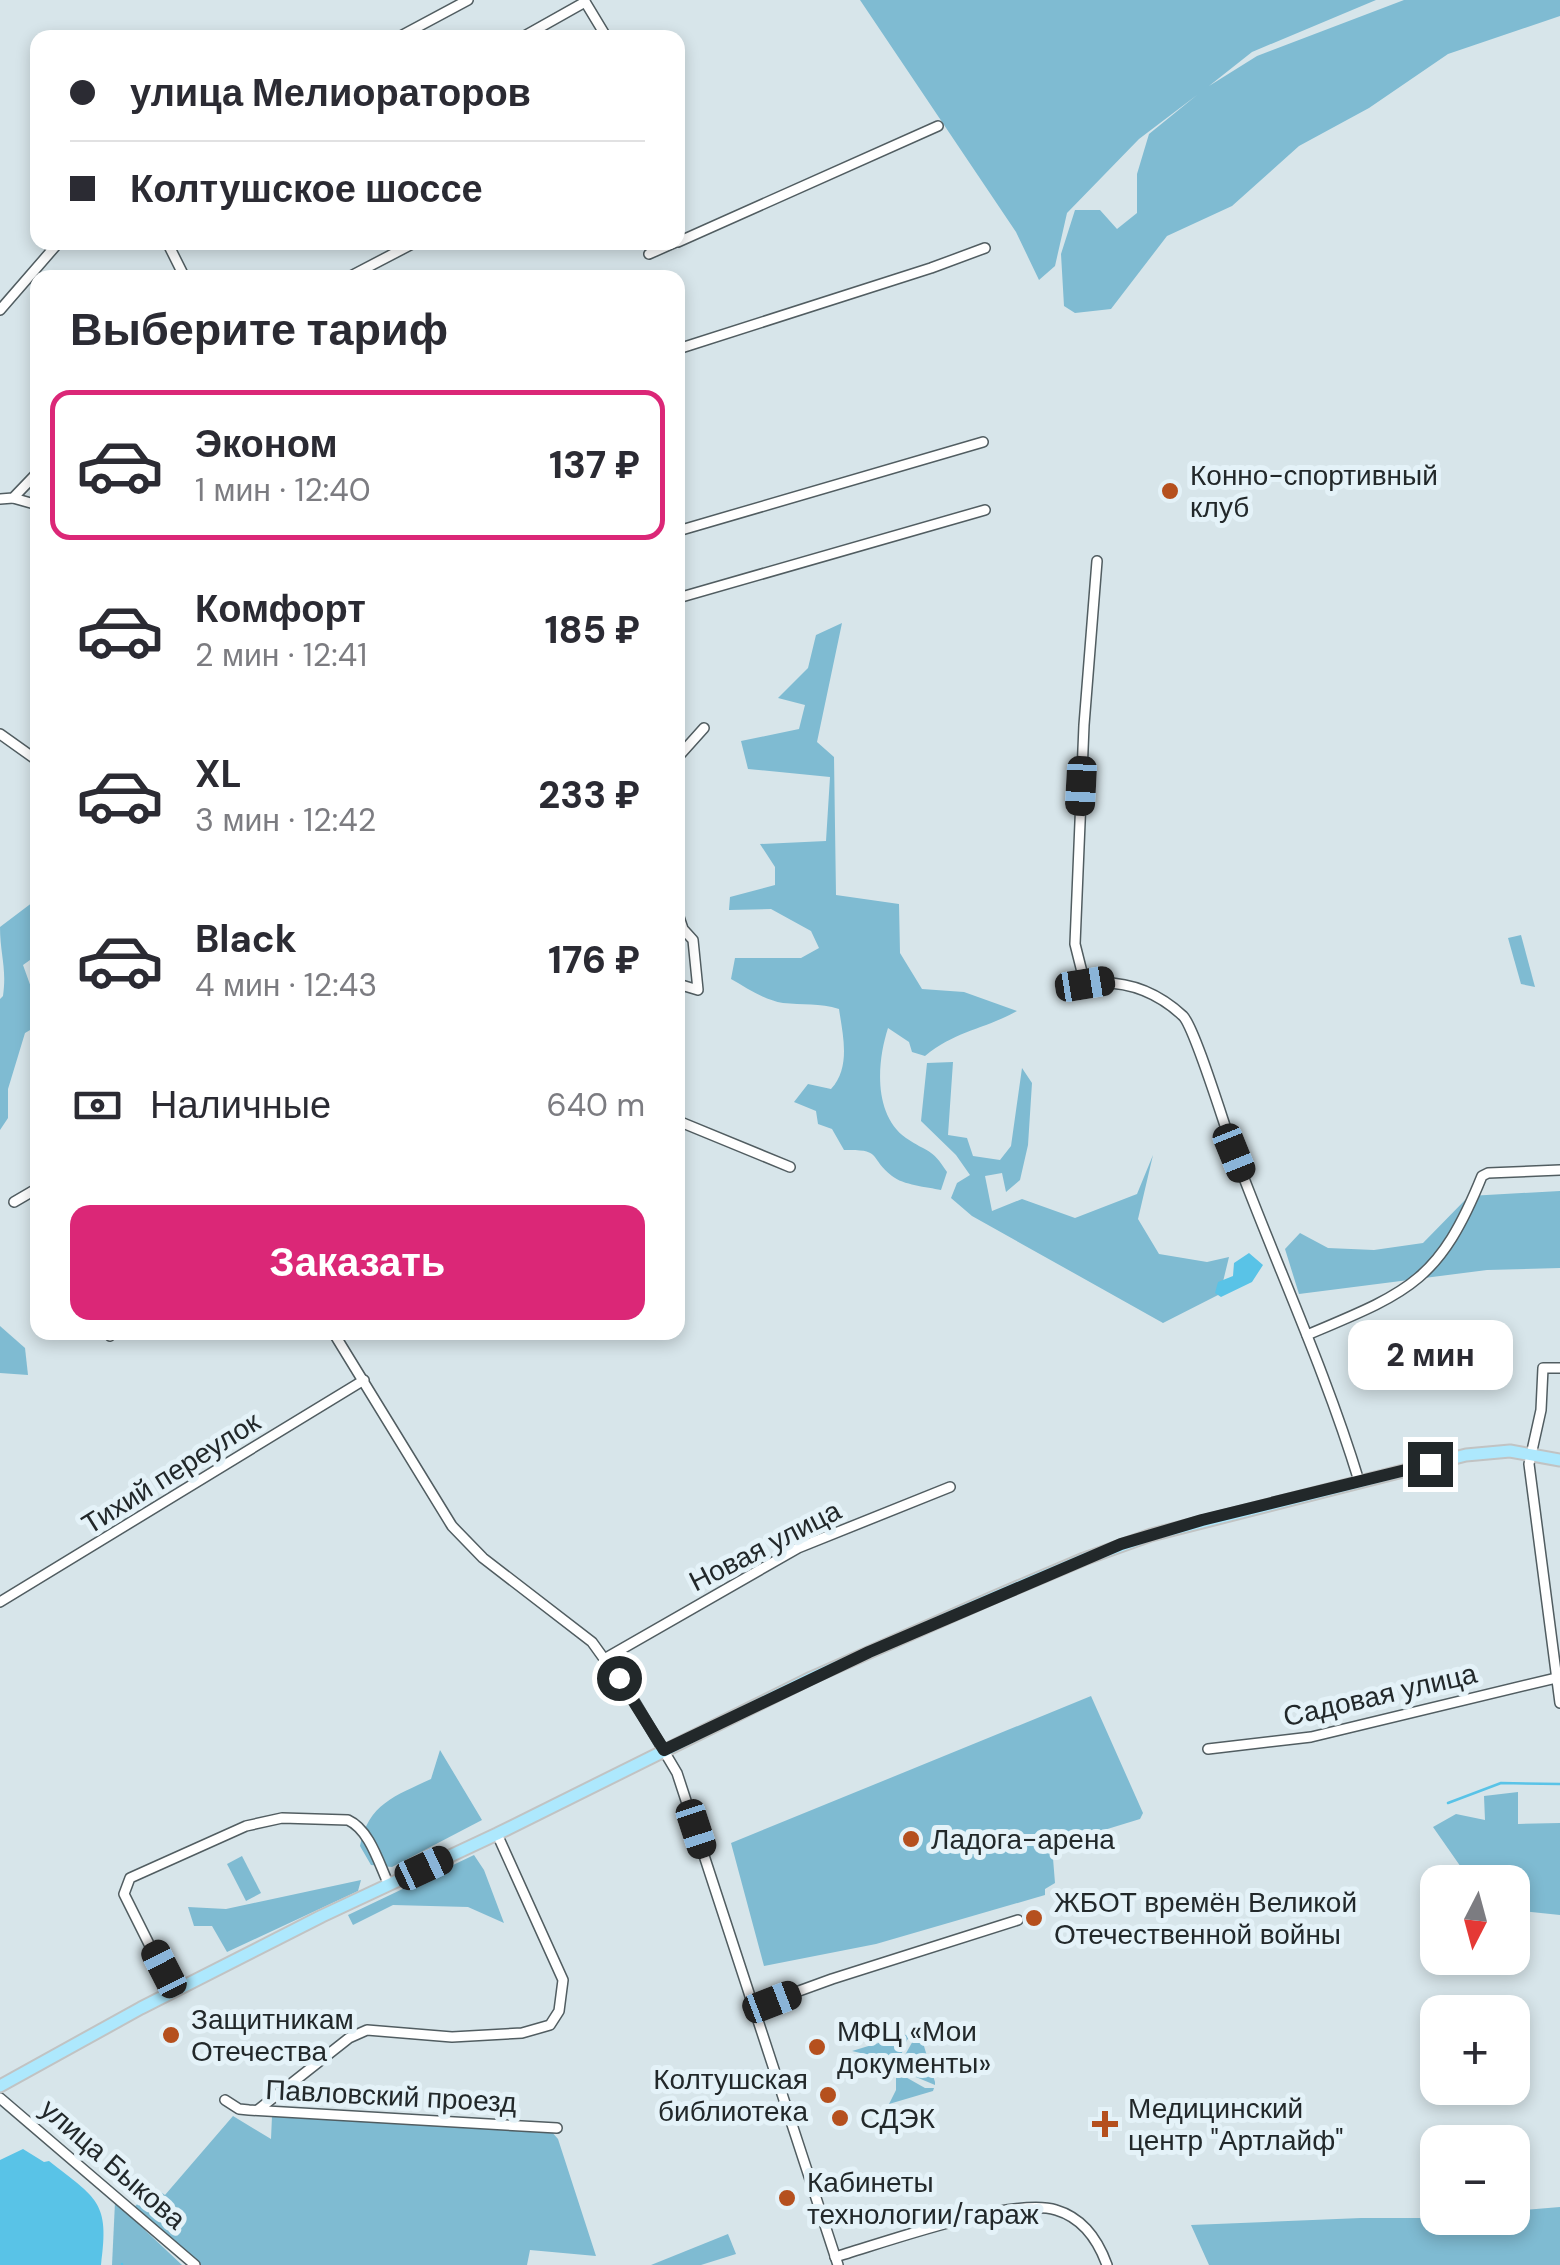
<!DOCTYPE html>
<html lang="ru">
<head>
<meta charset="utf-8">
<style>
	body { margin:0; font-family:"DM Sans",sans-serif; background:#f2f2f3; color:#2b2b33; height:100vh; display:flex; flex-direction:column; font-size:38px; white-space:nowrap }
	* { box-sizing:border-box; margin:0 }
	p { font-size:32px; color:#7c7c81 }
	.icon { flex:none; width:55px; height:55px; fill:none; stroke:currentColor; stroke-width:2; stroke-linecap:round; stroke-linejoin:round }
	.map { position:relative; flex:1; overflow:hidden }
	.drawer { position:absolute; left:30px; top:270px; width:655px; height:1070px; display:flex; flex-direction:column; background:#fff; border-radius:20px; box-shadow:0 5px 15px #0003 }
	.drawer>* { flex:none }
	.top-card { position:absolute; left:30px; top:30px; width:655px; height:220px; border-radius:20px; box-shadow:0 5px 15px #0003; display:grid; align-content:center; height:220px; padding:0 40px; background:#fff }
	.needle { width:65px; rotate:186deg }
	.buttons { position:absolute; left:1420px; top:1865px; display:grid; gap:20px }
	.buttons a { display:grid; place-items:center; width:110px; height:110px; border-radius:20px; background:#fff; box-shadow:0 5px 15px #0003; font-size:50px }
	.end { position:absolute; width:45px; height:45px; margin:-22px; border:12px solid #22282a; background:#fff; box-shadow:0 0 0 5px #fff }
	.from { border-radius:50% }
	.bubble { position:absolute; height:70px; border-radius:20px; background:#fff; box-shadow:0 5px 15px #0003; font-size:32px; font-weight:800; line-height:70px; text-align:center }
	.car { position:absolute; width:30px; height:60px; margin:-30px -15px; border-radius:12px; box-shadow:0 0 8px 2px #0007; background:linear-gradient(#222 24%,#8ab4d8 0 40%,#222 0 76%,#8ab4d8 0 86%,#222 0) }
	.top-card b { display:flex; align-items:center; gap:35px; height:95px; font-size:38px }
	.top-card b+b { border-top:2px solid #e1e1e2 }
	.top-card i { width:25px; height:25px; background:#2b2b33 }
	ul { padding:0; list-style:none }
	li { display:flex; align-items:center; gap:30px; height:150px; margin:0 20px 15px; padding:0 20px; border:5px solid transparent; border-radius:20px }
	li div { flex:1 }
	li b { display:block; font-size:38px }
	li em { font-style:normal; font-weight:800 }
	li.current { border-color:#db2777 }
	li>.icon { width:90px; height:90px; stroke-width:1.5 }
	h2 { padding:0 40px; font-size:45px; line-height:120px }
	.pay { display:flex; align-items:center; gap:25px; height:110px; padding:0 40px; font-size:38px }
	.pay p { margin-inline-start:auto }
	.button { display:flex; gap:20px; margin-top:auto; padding:20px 40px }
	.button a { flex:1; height:115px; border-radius:20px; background:#db2777; color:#fff; font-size:40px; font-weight:800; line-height:115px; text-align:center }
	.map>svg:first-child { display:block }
</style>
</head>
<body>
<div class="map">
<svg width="1560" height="2265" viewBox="0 0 1560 2265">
	<rect width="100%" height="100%" fill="#d7e5ea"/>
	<!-- green -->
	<g fill="#7fbbd2">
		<path d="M860 0H1376L1252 52 1209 86 1257 56 1404 0H1560V16L1448 54 1369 108 1299 146 1232 206 1167 236 1111 309 1075 313 1064 306 1061 254 1075 210H1100L1117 229 1137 213V174L1149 134 1197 95 1139 139 1067 213 1055 266 1039 280 1016 232Z"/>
		<path d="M842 623 817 742 834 757 836 895 899 904 900 953 922 989 964 992 1017 1011C983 1030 957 1030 925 1056L912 1052 909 1042 888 1028C877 1062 873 1114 906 1138 928 1153 931 1147 947 1172L941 1190C927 1187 903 1185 892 1176 868 1157 883 1149 844 1150L832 1129 818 1124 816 1111 794 1102 808 1084 831 1089C851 1067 843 1036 839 1009 820 1003 802 1005 783 1003 764 1000 747 988 731 979L735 958H801L819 948 811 931 771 909 729 910 730 897 775 885V867L760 844 826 841 830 777 748 769 741 741 799 729 805 705 778 698 808 668 816 635Z"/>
		<path d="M37 899V955L23 965 37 1004V1026L25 1033 8 1089V1118L0 1130V999L3 996C7 968 0 954 0 927Z"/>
		<path d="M1521 935 1535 987 1521 984 1508 938Z"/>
		<path d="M953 1062 948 1135 967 1138 973 1156 1000 1160 1011 1146 1022 1068 1032 1083 1028 1145 1020 1180 1006 1192 1002 1173 985 1176 992 1211 1022 1199 1075 1218 1137 1194 1153 1155 1138 1219 1159 1254 1207 1262 1229 1257 1220 1294 1163 1323 972 1216 951 1198 957 1183 970 1175 956 1155 921 1121 927 1063Z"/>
		<path d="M1560 1191V1268L1487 1270 1299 1294 1285 1249 1300 1233 1328 1248 1374 1250 1423 1243 1469 1196Z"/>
		<path d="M0 1326 25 1348 28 1375 0 1373Z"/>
		<path d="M1091 1696 1143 1813 1140 1819 1052 1846 1055 1883 1045 1889V1895L876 1944 764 1966 731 1843Z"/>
		<path d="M440 1750 482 1820 392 1867 371 1865 360 1846C368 1804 395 1796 431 1779Z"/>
		<path d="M1518 1792V1824L1560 1823V1915L1513 1910 1512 1882H1461L1463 1870 1433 1827 1456 1814 1485 1820 1484 1796Z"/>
		<path d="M474 1855 484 1870 504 1923 468 1907 393 1905 353 1925 348 1915Z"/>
		<path d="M242 1856 261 1893 246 1901 227 1864Z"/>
		<path d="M361 1880 358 1891 227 1952 212 1926H194L188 1907 226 1909Z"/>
		<path d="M919 2030 935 2082V2085L904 2072 900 2064Z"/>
		<path d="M915 2032 907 2040 898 2063 890 2067 886 2062 881 2063 869 2055 852 2051Z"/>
		<path d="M902 2075 925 2088H934L933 2091 889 2104 896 2090V2078Z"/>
		<path d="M233 2116 271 2139 272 2116 551 2131 558 2139 596 2256 530 2250 527 2265H201L133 2208 155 2188 165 2195Z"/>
		<path d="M115 2202 182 2265H112Z"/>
		<path d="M1560 2207V2265H1209L1191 2225 1361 2218H1512L1513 2211Z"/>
		<path d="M728 2234 736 2254 701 2265H651Z"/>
	</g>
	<!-- water -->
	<g fill="#59c3e7">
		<path d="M1249 1253 1263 1265 1252 1282 1221 1297 1215 1293 1218 1282 1233 1276 1234 1263Z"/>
		<path d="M23 2149 44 2162 49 2161C97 2199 110 2201 101 2265H0V2160Z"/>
	</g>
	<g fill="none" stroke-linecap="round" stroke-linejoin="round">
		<!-- stream -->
		<g stroke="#59c3e7" stroke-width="2.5">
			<path d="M1448 1803 1501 1783 1560 1784"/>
			<path d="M122 2265V2264"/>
		</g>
		<defs>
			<g id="minor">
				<path d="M584 0 607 38"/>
				<path d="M397 38 468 0"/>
				<path d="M521 38 585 2"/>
				<path d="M167 242 185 278"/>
				<path d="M678 242 938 126"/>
				<path d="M649 254 676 242"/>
				<path d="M347 278 416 242"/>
				<path d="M0 310 59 242"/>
				<path d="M678 349 931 268 985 248"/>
				<path d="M13 498 38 505"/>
				<path d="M0 499 13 498 38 472"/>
				<path d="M678 531 983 442"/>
				<path d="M1097 561 1084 725 1075 944 1085 984C1122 979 1155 990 1183 1016 1195 1028 1225 1128 1234 1152 1275 1262 1325 1369 1359 1481"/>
				<path d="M678 598 985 510"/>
				<path d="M0 734 38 761"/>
				<path d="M678 757 704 728"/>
				<path d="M678 914 683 929 693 940 698 990 678 984"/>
				<path d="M678 1121 790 1167"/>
				<path d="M14 1202 38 1188"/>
				<path d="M333 1332 452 1526 483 1558 592 1642 633 1699 677 1773 838 2265"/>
				<path d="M1307 1335C1409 1292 1439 1282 1482 1176L1488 1173 1560 1170"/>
				<path d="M110 1336 113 1332"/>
				<path d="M1560 1368H1543L1541 1410 1529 1464 1560 1703"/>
				<path d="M0 1602 364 1380"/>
				<path d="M606 1658 798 1548 950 1487"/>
				<path d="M1208 1749 1311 1737 1560 1677"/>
				<path d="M173 1992 124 1894 130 1878 246 1826 282 1818 348 1820C370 1830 379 1864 389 1885"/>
				<path d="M755 2007 832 1979 1018 1920"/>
				<path d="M0 2098 195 2265"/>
				<path d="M225 2100 239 2109 249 2110 557 2128"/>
				<path d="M259 2109 349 2038 367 2030 452 2037 522 2033 550 2025 559 2011 563 1980 497 1834"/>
				<path d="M835 2257C883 2243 1013 2196 1056 2210 1083 2218 1098 2240 1107 2265"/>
			</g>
			<path id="major" d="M0 2086 141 2008 322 1916 497 1834 811 1678 992 1598 1084 1559 1151 1535 1466 1455 1510 1451 1560 1460"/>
		</defs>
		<!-- minor casing -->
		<use href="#minor" stroke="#515d61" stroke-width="12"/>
		<!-- major casing -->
		<use href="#major" stroke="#c1c3c3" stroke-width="15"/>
		<!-- minor -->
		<use href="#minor" stroke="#fff" stroke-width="9"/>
		<!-- major -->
		<use href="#major" stroke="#ade8fd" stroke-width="11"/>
	</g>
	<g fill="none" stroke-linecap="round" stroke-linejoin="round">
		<!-- route -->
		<path stroke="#22282a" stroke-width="12" d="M619 1678 664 1750 869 1652 1121 1544 1202 1520 1430 1464"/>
	</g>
	<!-- markers -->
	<g fill="#b5501e" stroke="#e4f2f8" stroke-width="4">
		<circle cx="1170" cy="491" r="10"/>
		<circle cx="911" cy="1839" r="10"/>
		<circle cx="1034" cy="1918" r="10"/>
		<circle cx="171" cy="2035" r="10"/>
		<circle cx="817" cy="2047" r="10"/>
		<circle cx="828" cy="2095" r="10"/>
		<circle cx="840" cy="2118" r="10"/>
		<path d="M1100 2109h10v10h10v10h-10v10h-10v-10h-10v-10h10z"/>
		<circle cx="787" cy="2198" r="10"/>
	</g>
	<g text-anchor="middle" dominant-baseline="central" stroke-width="10" stroke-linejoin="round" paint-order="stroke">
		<!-- poi labels -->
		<g font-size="28" fill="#22282a" stroke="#e4f2f8" text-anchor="start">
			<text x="1190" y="475">Конно-спортивный<tspan x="1190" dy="32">клуб</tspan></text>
			<text x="931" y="1839">Ладога-арена</text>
			<text x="1054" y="1902">ЖБОТ времён Великой<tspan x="1054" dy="32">Отечественной войны</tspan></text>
			<text x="191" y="2019">Защитникам<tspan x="191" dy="32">Отечества</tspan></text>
			<text x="837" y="2031">МФЦ «Мои<tspan x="837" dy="32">документы»</tspan></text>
			<text x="808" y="2079" text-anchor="end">Колтушская<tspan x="808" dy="32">библиотека</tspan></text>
			<text x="1128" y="2108">Медицинский<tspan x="1128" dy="32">центр "Артлайф"</tspan></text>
			<text x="860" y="2118">СДЭК</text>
			<text x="807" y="2182">Кабинеты<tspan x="807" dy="32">технологии/гараж</tspan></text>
		</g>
		<!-- street labels -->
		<g font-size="28" fill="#22282a" stroke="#e4f2f8">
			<text transform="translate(171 1473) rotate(-32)">Тихий переулок</text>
			<text transform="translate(765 1546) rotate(-27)">Новая улица</text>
			<text transform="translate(1380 1695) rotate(-13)">Садовая улица</text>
			<text transform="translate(391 2096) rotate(3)">Павловский проезд</text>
			<text transform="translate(113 2164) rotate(41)">улица Быкова</text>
		</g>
	</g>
</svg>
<div class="buttons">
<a><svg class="needle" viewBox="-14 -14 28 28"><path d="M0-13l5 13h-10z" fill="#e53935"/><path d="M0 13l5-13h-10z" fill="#7c7c81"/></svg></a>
<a>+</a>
<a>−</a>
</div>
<i class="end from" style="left:619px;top:1678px"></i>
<i class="end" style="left:1430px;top:1464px"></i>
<div class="bubble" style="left:1348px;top:1320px;width:165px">2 мин</div>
<i class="car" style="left:1081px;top:786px;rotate:183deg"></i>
<i class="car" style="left:1085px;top:984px;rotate:81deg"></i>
<i class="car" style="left:1234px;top:1153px;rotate:158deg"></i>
<i class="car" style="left:696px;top:1829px;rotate:162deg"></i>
<i class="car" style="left:424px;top:1868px;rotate:65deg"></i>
<i class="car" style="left:164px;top:1969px;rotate:333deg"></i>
<i class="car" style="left:772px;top:2002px;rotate:69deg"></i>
<div class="top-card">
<b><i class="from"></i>улица Мелиораторов</b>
<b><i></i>Колтушское шоссе</b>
</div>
<section class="drawer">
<h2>Выберите тариф</h2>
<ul>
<li class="current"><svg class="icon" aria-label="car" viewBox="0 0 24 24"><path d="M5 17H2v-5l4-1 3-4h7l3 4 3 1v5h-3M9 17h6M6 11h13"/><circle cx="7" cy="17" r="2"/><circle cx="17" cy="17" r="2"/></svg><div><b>Эконом</b><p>1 мин · 12:40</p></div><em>137 ₽</em></li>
<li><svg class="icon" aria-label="car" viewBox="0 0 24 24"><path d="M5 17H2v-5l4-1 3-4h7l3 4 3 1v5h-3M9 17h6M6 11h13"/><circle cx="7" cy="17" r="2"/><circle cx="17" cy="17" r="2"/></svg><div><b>Комфорт</b><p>2 мин · 12:41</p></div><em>185 ₽</em></li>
<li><svg class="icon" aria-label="car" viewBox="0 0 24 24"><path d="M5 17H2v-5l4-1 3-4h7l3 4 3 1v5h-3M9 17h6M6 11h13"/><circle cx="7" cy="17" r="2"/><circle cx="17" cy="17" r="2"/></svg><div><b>XL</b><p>3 мин · 12:42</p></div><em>233 ₽</em></li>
<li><svg class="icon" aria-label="car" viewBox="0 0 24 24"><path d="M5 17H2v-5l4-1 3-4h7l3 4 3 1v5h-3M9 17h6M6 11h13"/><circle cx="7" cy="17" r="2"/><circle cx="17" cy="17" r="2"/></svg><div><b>Black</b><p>4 мин · 12:43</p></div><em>176 ₽</em></li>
</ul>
<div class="pay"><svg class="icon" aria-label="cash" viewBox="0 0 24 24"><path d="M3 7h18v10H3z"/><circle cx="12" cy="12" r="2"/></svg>Наличные<p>640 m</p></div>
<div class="button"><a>Заказать</a></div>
</section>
</div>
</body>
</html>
